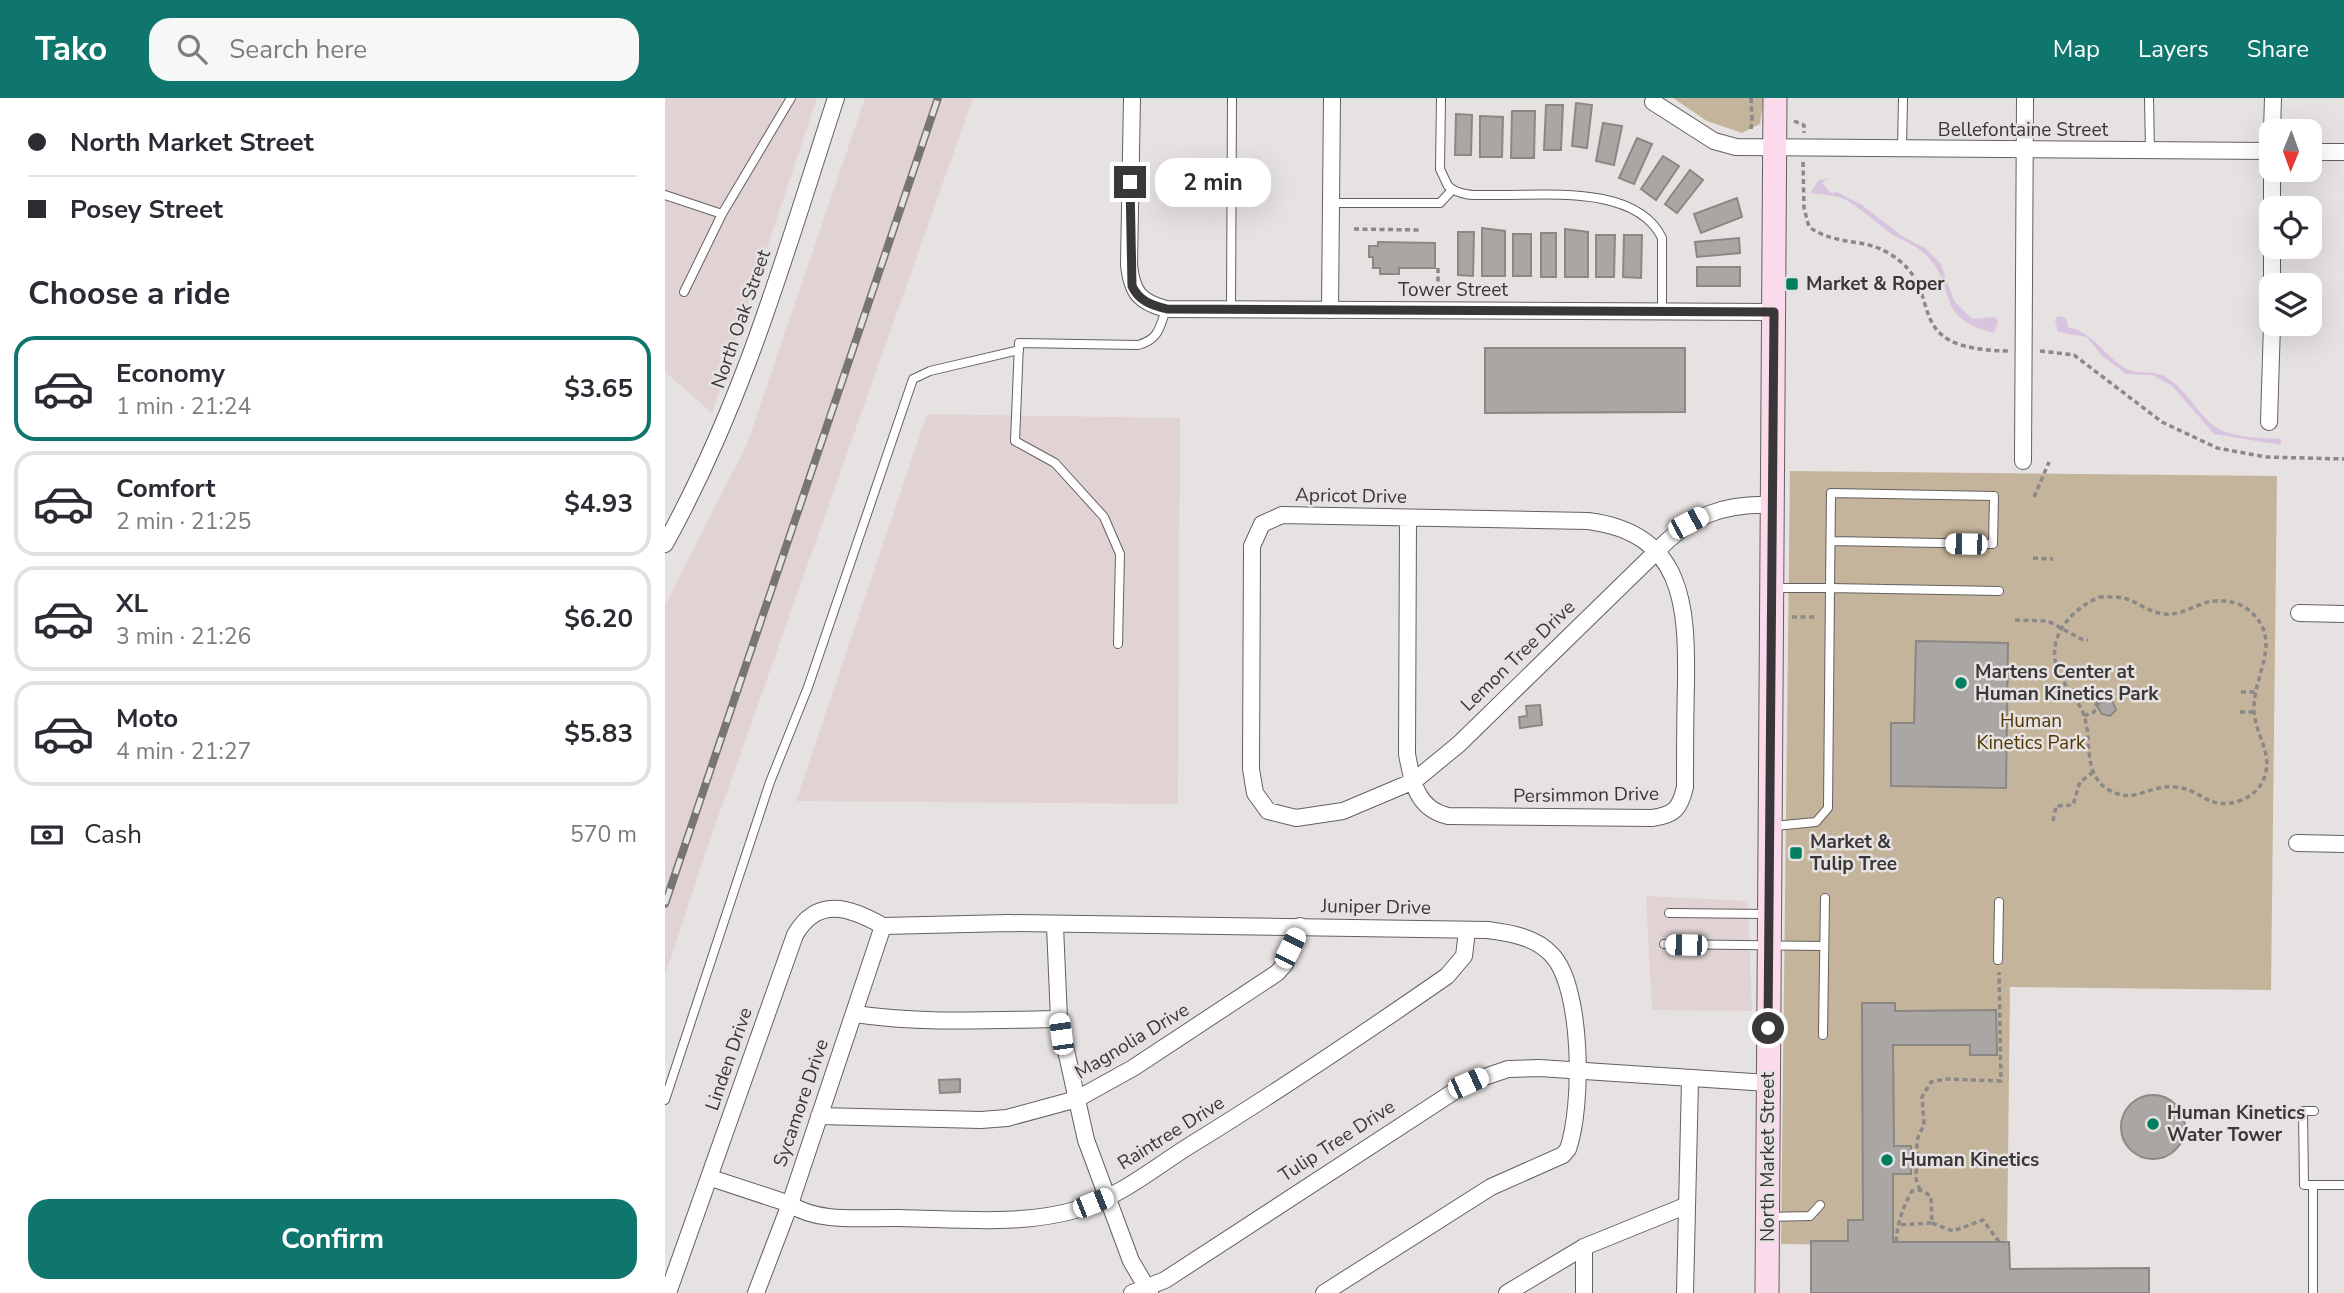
<!DOCTYPE html>
<html lang="en">
<head>
<meta charset="utf-8">
<style>
	body { margin:0; font-family:"Nunito Sans",sans-serif; background:#f7f7f7; color:#2b2b33; height:100vh; display:flex; flex-direction:column; font-size:26px; white-space:nowrap }
	* { box-sizing:border-box; margin:0 }
	p { font-size:23px; color:#7c7c81 }
	.icon { flex:none; width:38px; height:38px; fill:none; stroke:currentColor; stroke-width:2; stroke-linecap:round; stroke-linejoin:round }
	.map { position:relative; flex:1; overflow:hidden }
	.details { display:flex; flex-direction:column; background:#fff; width:665px }
	.details>* { flex:none }
	.hud { display:grid; align-content:center; height:154px; padding:0 28px; background:#fff }
	.needle { width:46px; rotate:181deg }
	.buttons { position:absolute; left:1594px; top:21px; display:grid; gap:14px }
	.buttons a { display:grid; place-items:center; width:63px; height:63px; border-radius:14px; background:#fff; box-shadow:0 7px 28px #0002; font-size:35px }
	.end { position:absolute; width:32px; height:32px; margin:-16px; border:9px solid #393737; background:#fff; box-shadow:0 0 0 4px #fff }
	.from { border-radius:50% }
	.bubble { position:absolute; height:49px; border-radius:21px; background:#fff; box-shadow:0 7px 28px #0002; font-size:23px; font-weight:700; line-height:49px; text-align:center }
	.car { position:absolute; width:21px; height:42px; margin:-21px -10px; border-radius:9px; box-shadow:0 0 5px 2px #0007; background:linear-gradient(#fff 24%,#345 0 40%,#fff 0 76%,#345 0 86%,#fff 0) }
	.hud b { display:flex; align-items:center; gap:24px; height:66px; font-size:26px }
	.hud b+b { border-top:2px solid #e1e1e2 }
	.hud i { width:18px; height:18px; background:#2b2b33 }
	ul { padding:0; list-style:none }
	li { display:flex; align-items:center; gap:21px; height:105px; margin:0 14px 10px; padding:0 14px; border:4px solid #e1e1e2; border-radius:21px }
	li div { flex:1 }
	li b { display:block; font-size:26px }
	li em { font-style:normal; font-weight:700 }
	li.active { border-color:#0f766e }
	li>.icon { width:63px; height:63px; stroke-width:1.5 }
	h2 { padding:0 28px; font-size:32px; line-height:84px }
	.pay { display:flex; align-items:center; gap:18px; height:77px; padding:0 28px; font-size:26px }
	.pay p { margin-inline-start:auto }
	.button { display:flex; gap:14px; margin-top:auto; padding:14px 28px }
	.button a { flex:1; height:80px; border-radius:21px; background:#0f766e; color:#fff; font-size:28px; font-weight:700; line-height:80px; text-align:center }
	header { display:flex; align-items:center; gap:42px; box-sizing:border-box; height:98px; padding:0 35px; background:#0f766e; color:#fff }
	header strong { font-size:33px }
	nav { display:flex; gap:38px; margin-inline-start:auto; font-size:24px }
	.search { width:490px; height:63px; background:#f7f7f7; display:flex; align-items:center; gap:18px; box-sizing:border-box; padding:0 24px; border-radius:21px; color:#7c7c81; font-size:26px }
	main { display:flex; flex:1; min-height:0 }
	.map>svg:first-child { display:block }
</style>
</head>
<body>
<header>
<strong>Tako</strong>
<div class="search"><svg class="icon" aria-label="search" viewBox="0 0 24 24"><circle cx="10" cy="10" r="6"/><path d="M15 15l6 6"/></svg>Search here</div>
<nav><a>Map</a><a>Layers</a><a>Share</a></nav>
</header>
<main>
<section class="details">
<div class="hud">
<b><i class="from"></i>North Market Street</b>
<b><i></i>Posey Street</b>
</div>
<h2>Choose a ride</h2>
<ul>
<li class="active"><svg class="icon" aria-label="car" viewBox="0 0 24 24"><path d="M5 17H2v-5l4-1 3-4h7l3 4 3 1v5h-3M9 17h6M6 11h13"/><circle cx="7" cy="17" r="2"/><circle cx="17" cy="17" r="2"/></svg><div><b>Economy</b><p>1 min · 21:24</p></div><em>$3.65</em></li>
<li><svg class="icon" aria-label="car" viewBox="0 0 24 24"><path d="M5 17H2v-5l4-1 3-4h7l3 4 3 1v5h-3M9 17h6M6 11h13"/><circle cx="7" cy="17" r="2"/><circle cx="17" cy="17" r="2"/></svg><div><b>Comfort</b><p>2 min · 21:25</p></div><em>$4.93</em></li>
<li><svg class="icon" aria-label="car" viewBox="0 0 24 24"><path d="M5 17H2v-5l4-1 3-4h7l3 4 3 1v5h-3M9 17h6M6 11h13"/><circle cx="7" cy="17" r="2"/><circle cx="17" cy="17" r="2"/></svg><div><b>XL</b><p>3 min · 21:26</p></div><em>$6.20</em></li>
<li><svg class="icon" aria-label="car" viewBox="0 0 24 24"><path d="M5 17H2v-5l4-1 3-4h7l3 4 3 1v5h-3M9 17h6M6 11h13"/><circle cx="7" cy="17" r="2"/><circle cx="17" cy="17" r="2"/></svg><div><b>Moto</b><p>4 min · 21:27</p></div><em>$5.83</em></li>
</ul>
<div class="pay"><svg class="icon" aria-label="cash" viewBox="0 0 24 24"><path d="M3 7h18v10H3z"/><circle cx="12" cy="12" r="2"/></svg>Cash<p>570 m</p></div>
<div class="button"><a>Confirm</a></div>
</section>
<div class="map">
<svg width="1679" height="1195" viewBox="0 0 1679 1195">
	<rect width="100%" height="100%" fill="#e7e2e2"/>
	<!-- built -->
	<g fill="#e1d3d3">
		<path d="M0 0H152L47 315 0 274Z"/>
		<path d="M200 0H308L41 753 0 878V507L82 346Z"/>
		<path d="M262 316 515 320 513 706 131 703Z"/>
		<path d="M981 798 1083 803 1087 913 987 912Z"/>
	</g>
	<!-- green -->
	<g fill="#c4b49b">
		<path d="M1008 0H1099L1095 26 1077 35 1042 23Z"/>
		<path d="M1125 373 1612 378 1606 892 1345 889 1342 1149 1116 1146Z"/>
	</g>
	<!-- water -->
	<g fill="#d9c4df">
		<path d="M1164 80 1157 85 1166 95 1172 94 1197 107 1237 138 1260 150 1276 166 1289 203 1307 221 1330 219 1333 224 1329 235C1266 219 1295 190 1260 156 1252 148 1238 143 1228 137 1212 126 1197 111 1181 102 1169 96 1157 97 1145 95L1154 82Z"/>
		<path d="M1393 218 1401 220 1403 229C1428 235 1438 255 1458 269 1470 277 1487 272 1499 278 1521 290 1530 313 1548 327 1564 340 1597 340 1616 341V347L1549 336 1507 288 1487 277 1461 276 1436 257 1422 239 1393 234 1390 222Z"/>
	</g>
	<!-- building -->
	<g fill="#aaa6a4" stroke="#8b8785" stroke-width="2">
		<path d="M911 5 927 7 922 50 907 48Z"/>
		<path d="M881 7H898L896 52H879Z"/>
		<path d="M847 13H870L869 60H846Z"/>
		<path d="M791 16 807 17 806 57H790Z"/>
		<path d="M815 18 838 19 837 59H815Z"/>
		<path d="M938 25 957 28 949 67 931 63Z"/>
		<path d="M972 40 987 46 969 86 954 80Z"/>
		<path d="M998 58 1014 68 991 102 976 91Z"/>
		<path d="M1025 72 1038 82 1012 115 1000 106Z"/>
		<path d="M1072 100 1077 119 1036 135 1029 116Z"/>
		<path d="M817 130 840 133V178H817Z"/>
		<path d="M900 131 923 134V179H900Z"/>
		<path d="M793 134H809L808 178 793 177Z"/>
		<rect x="876" y="135" width="15" height="44"/>
		<rect x="848" y="136" width="18" height="42"/>
		<path d="M931 137H950L949 179H931Z"/>
		<path d="M959 137H977L976 180 958 179Z"/>
		<path d="M1074 140 1075 155 1032 159 1030 144Z"/>
		<path d="M713 144 770 145V170H734V176H715V170H708V159H704V148H713Z"/>
		<rect x="1032" y="169" width="43" height="19"/>
		<path d="M820 250H1020V314L820 315Z"/>
		<path d="M1251 543 1343 545 1341 690 1226 688V625H1249Z"/>
		<path d="M1438 602H1447L1451 612 1445 618 1437 616 1432 608Z"/>
		<path d="M875 607 877 627 855 630 854 619 862 618 861 608Z"/>
		<path d="M1197 905H1230V913L1331 912 1332 957H1305V947H1228L1229 1048H1246V1076H1228V1144H1344L1345 1171 1484 1170V1195H1146V1143H1183V1122H1198Z"/>
		<path d="M295 981V994L275 995 274 982Z"/>
		<circle cx="1488" cy="1029" r="32"/>
	</g>
	<g fill="none" stroke-linecap="round" stroke-linejoin="round">
		<defs>
			<g id="service">
				<path d="M776 0 775 71 783 88C796 99 813 97 829 97 879 98 971 86 997 140V214"/>
				<path d="M1484 0 1485 53"/>
				<path d="M1237 52 1238 0"/>
				<path d="M0 97 57 116"/>
				<path d="M666 105H775L787 92"/>
				<path d="M19 194 57 116 126 0"/>
				<path d="M566 212 567 0"/>
				<path d="M1110 490H1165L1166 395 1329 398 1328 446 1166 443"/>
				<path d="M453 546 455 456 439 419 390 365 350 343 354 245 473 247C493 242 495 230 501 211"/>
				<path d="M1109 728 1151 724 1163 710 1165 490 1334 493"/>
				<path d="M1004 815 1101 816"/>
				<path d="M999 846 1159 848"/>
				<path d="M1333 862 1334 804"/>
				<path d="M1158 937 1160 800"/>
				<path d="M0 1002 105 684 143 589 248 281 265 273 354 252"/>
				<path d="M1649 1013H1638L1639 1087H1679"/>
				<path d="M1648 1087V1195"/>
				<path d="M1103 1119 1145 1118 1155 1107"/>
			</g>
			<g id="minor">
				<path d="M467 0 464 167C467 195 475 204 501 211L1109 214"/>
				<path d="M988 4 1049 43 1071 49 1606 53"/>
				<path d="M1607 33 1608 0"/>
				<path d="M1645 54H1679"/>
				<path d="M1607 110V72"/>
				<path d="M1607 149V187"/>
				<path d="M665 212 667 0"/>
				<path d="M1604 324 1607 226"/>
				<path d="M1358 363 1360 0"/>
				<path d="M743 420 742 656C747 684 752 711 783 718L987 720C1009 717 1015 711 1020 689 1020 655 1020 621 1021 586 1022 508 1019 435 923 423L617 417 597 426 587 448 586 671 590 695 603 713 631 720 678 713 749 683 794 646 991 454C1025 418 1058 405 1108 407"/>
				<path d="M0 446C80 301 120 156 171 0"/>
				<path d="M1634 515 1679 516"/>
				<path d="M1632 745 1679 746"/>
				<path d="M218 828 344 825 823 832C845 835 871 839 887 857 918 890 918 1009 903 1051L898 1057 826 1089 659 1195"/>
				<path d="M390 828 394 921 421 1042 466 1163 485 1195"/>
				<path d="M190 916C257 926 326 922 394 921"/>
				<path d="M154 1018 316 1022 342 1020 412 1001 468 970 612 875 620 866 635 828"/>
				<path d="M46 1080 125 1106C154 1126 201 1119 234 1120 293 1121 357 1128 414 1111 454 1099 489 1070 524 1048 612 994 697 937 782 878L799 858 802 833"/>
				<path d="M919 1149V1195"/>
				<path d="M3 1195 130 837C152 798 185 809 218 828"/>
				<path d="M91 1195 125 1106 218 828"/>
				<path d="M467 1195 500 1182 802 985 843 971 874 970 1103 985"/>
				<path d="M842 1195 919 1149 1020 1108"/>
				<path d="M1020 1195 1025 982"/>
			</g>
			<path id="secondary" d="M1102 1195 1110 0"/>
		</defs>
		<!-- service casing -->
		<use href="#service" stroke="#656060" stroke-width="10"/>
		<!-- minor casing -->
		<use href="#minor" stroke="#656060" stroke-width="18"/>
		<!-- secondary casing -->
		<use href="#secondary" stroke="#656060" stroke-width="25"/>
		<!-- path -->
		<g stroke="#8b8888" stroke-width="3.5" stroke-dasharray="5 3.5" stroke-linecap="butt">
			<path d="M1086 0 1087 21H1090"/>
			<path d="M1129 23 1139 27V35"/>
			<path d="M1086 31 1087 21"/>
			<path d="M1138 64 1139 110 1144 129C1173 149 1199 139 1225 156 1286 193 1228 251 1343 253"/>
			<path d="M689 131 756 132"/>
			<path d="M773 192V167"/>
			<path d="M1375 253 1409 257 1497 324 1552 350 1601 359 1679 361"/>
			<path d="M1369 399 1384 364"/>
			<path d="M1368 460 1388 461"/>
			<path d="M1434 499C1444 499 1456 498 1465 502 1476 507 1487 515 1500 516 1518 518 1533 504 1550 503 1563 502 1575 505 1585 513 1619 543 1588 576 1589 612 1590 640 1613 659 1595 688 1590 695 1583 700 1574 703 1543 713 1537 691 1510 689 1485 686 1469 707 1444 692 1419 678 1426 648 1421 625 1418 607 1404 595 1396 579 1377 544 1403 513 1434 499Z"/>
			<path d="M1127 519H1152"/>
			<path d="M1350 522 1383 523 1418 542H1423"/>
			<path d="M1576 594H1591"/>
			<path d="M1575 614H1589"/>
			<path d="M1419 618 1429 614 1432 605 1440 599 1442 588"/>
			<path d="M1388 723 1391 708 1408 707 1415 684 1428 674"/>
			<path d="M1255 1092 1251 1081 1252 1042 1259 1026 1257 999 1266 984 1281 981 1336 983 1334 874"/>
			<path d="M1267 1125 1288 1133 1318 1122 1334 1144"/>
			<path d="M1231 1144C1233 1123 1237 1111 1247 1093L1255 1092 1266 1098 1267 1125 1232 1127"/>
		</g>
		<!-- service -->
		<use href="#service" stroke="#fff" stroke-width="8"/>
		<!-- minor -->
		<use href="#minor" stroke="#fff" stroke-width="16"/>
		<!-- secondary -->
		<use href="#secondary" stroke="#fbdaeb" stroke-width="23"/>
		<defs>
			<path id="rail" d="M0 806 273 0"/>
		</defs>
		<!-- rail casing -->
		<use href="#rail" stroke="#777474" stroke-width="8"/>
		<!-- rail -->
		<use href="#rail" stroke="#e7e2e2" stroke-width="5" stroke-dasharray="16" stroke-linecap="butt"/>
	</g>
	<g fill="none" stroke-linecap="round" stroke-linejoin="round">
		<!-- route -->
		<path stroke="#393737" stroke-width="9" d="M465 84 467 188C474 203 486 207 502 211L1109 214 1103 930"/>
	</g>
	<!-- markers -->
	<g fill="#007e5d" stroke="#e7e2e2" stroke-width="2.5">
		<rect x="1120" y="179" width="14" height="14" rx="3.5"/>
		<circle cx="1296" cy="585" r="7"/>
		<rect x="1124" y="748" width="14" height="14" rx="3.5"/>
		<circle cx="1488" cy="1026" r="7"/>
		<circle cx="1222" cy="1062" r="7"/>
	</g>
	<g text-anchor="middle" dominant-baseline="central" stroke-width="5" stroke-linejoin="round" paint-order="stroke">
		<!-- street labels -->
		<g font-size="19" fill="#393737" stroke="#e7e2e2">
			<text x="1358" y="32">Bellefontaine Street</text>
			<text x="788" y="192">Tower Street</text>
			<text transform="translate(76 221) rotate(-71)">North Oak Street</text>
			<text transform="translate(686 398) rotate(1)">Apricot Drive</text>
			<text transform="translate(853 558) rotate(-44)">Lemon Tree Drive</text>
			<text transform="translate(921 697) rotate(-1)">Persimmon Drive</text>
			<text transform="translate(711 809) rotate(1)">Juniper Drive</text>
			<text transform="translate(467 943) rotate(-31)">Magnolia Drive</text>
			<text transform="translate(64 961) rotate(-71)">Linden Drive</text>
			<text transform="translate(136 1005) rotate(-71)">Sycamore Drive</text>
			<text transform="translate(506 1035) rotate(-32)">Raintree Drive</text>
			<text transform="translate(672 1043) rotate(-33)">Tulip Tree Drive</text>
			<text transform="translate(1103 1059) rotate(-90)">North Market Street</text>
		</g>
		<!-- poi labels -->
		<g font-size="19" font-weight="bold" fill="#393737" stroke="#e7e2e2" text-anchor="start">
			<text x="1141" y="186">Market &amp; Roper</text>
			<text x="1310" y="574">Martens Center at<tspan x="1310" dy="22">Human Kinetics Park</tspan></text>
			<text x="1145" y="744">Market &amp;<tspan x="1145" dy="22">Tulip Tree</tspan></text>
			<text x="1502" y="1015">Human Kinetics<tspan x="1502" dy="22">Water Tower</tspan></text>
			<text x="1236" y="1062">Human Kinetics</text>
		</g>
		<!-- park labels -->
		<g font-size="19" fill="#4f3500" stroke="#e7e2e2">
			<text x="1366" y="623">Human<tspan x="1366" dy="22">Kinetics Park</tspan></text>
		</g>
	</g>
</svg>
<div class="buttons">
<a><svg class="needle" viewBox="-14 -14 28 28"><path d="M0-13l5 13h-10z" fill="#e53935"/><path d="M0 13l5-13h-10z" fill="#7c7c81"/></svg></a>
<a><svg class="icon" aria-label="locate" viewBox="0 0 24 24"><circle cx="12" cy="12" r="6"/><path d="M12 2v4M12 18v4M2 12h4M18 12h4"/></svg></a>
<a><svg class="icon" aria-label="layers" viewBox="0 0 24 24"><path d="M12 4l9 5-9 5-9-5zM3 14l9 5 9-5"/></svg></a>
</div>
<i class="end from" style="left:1103px;top:930px"></i>
<i class="end" style="left:465px;top:84px"></i>
<div class="bubble" style="left:490px;top:60px;width:116px">2 min</div>
<i class="car" style="left:1023px;top:425px;rotate:62deg"></i>
<i class="car" style="left:1301px;top:446px;rotate:271deg"></i>
<i class="car" style="left:1021px;top:847px;rotate:271deg"></i>
<i class="car" style="left:625px;top:850px;rotate:26deg"></i>
<i class="car" style="left:396px;top:936px;rotate:352deg"></i>
<i class="car" style="left:803px;top:985px;rotate:66deg"></i>
<i class="car" style="left:428px;top:1105px;rotate:68deg"></i>
</div>
</main>
</body>
</html>
